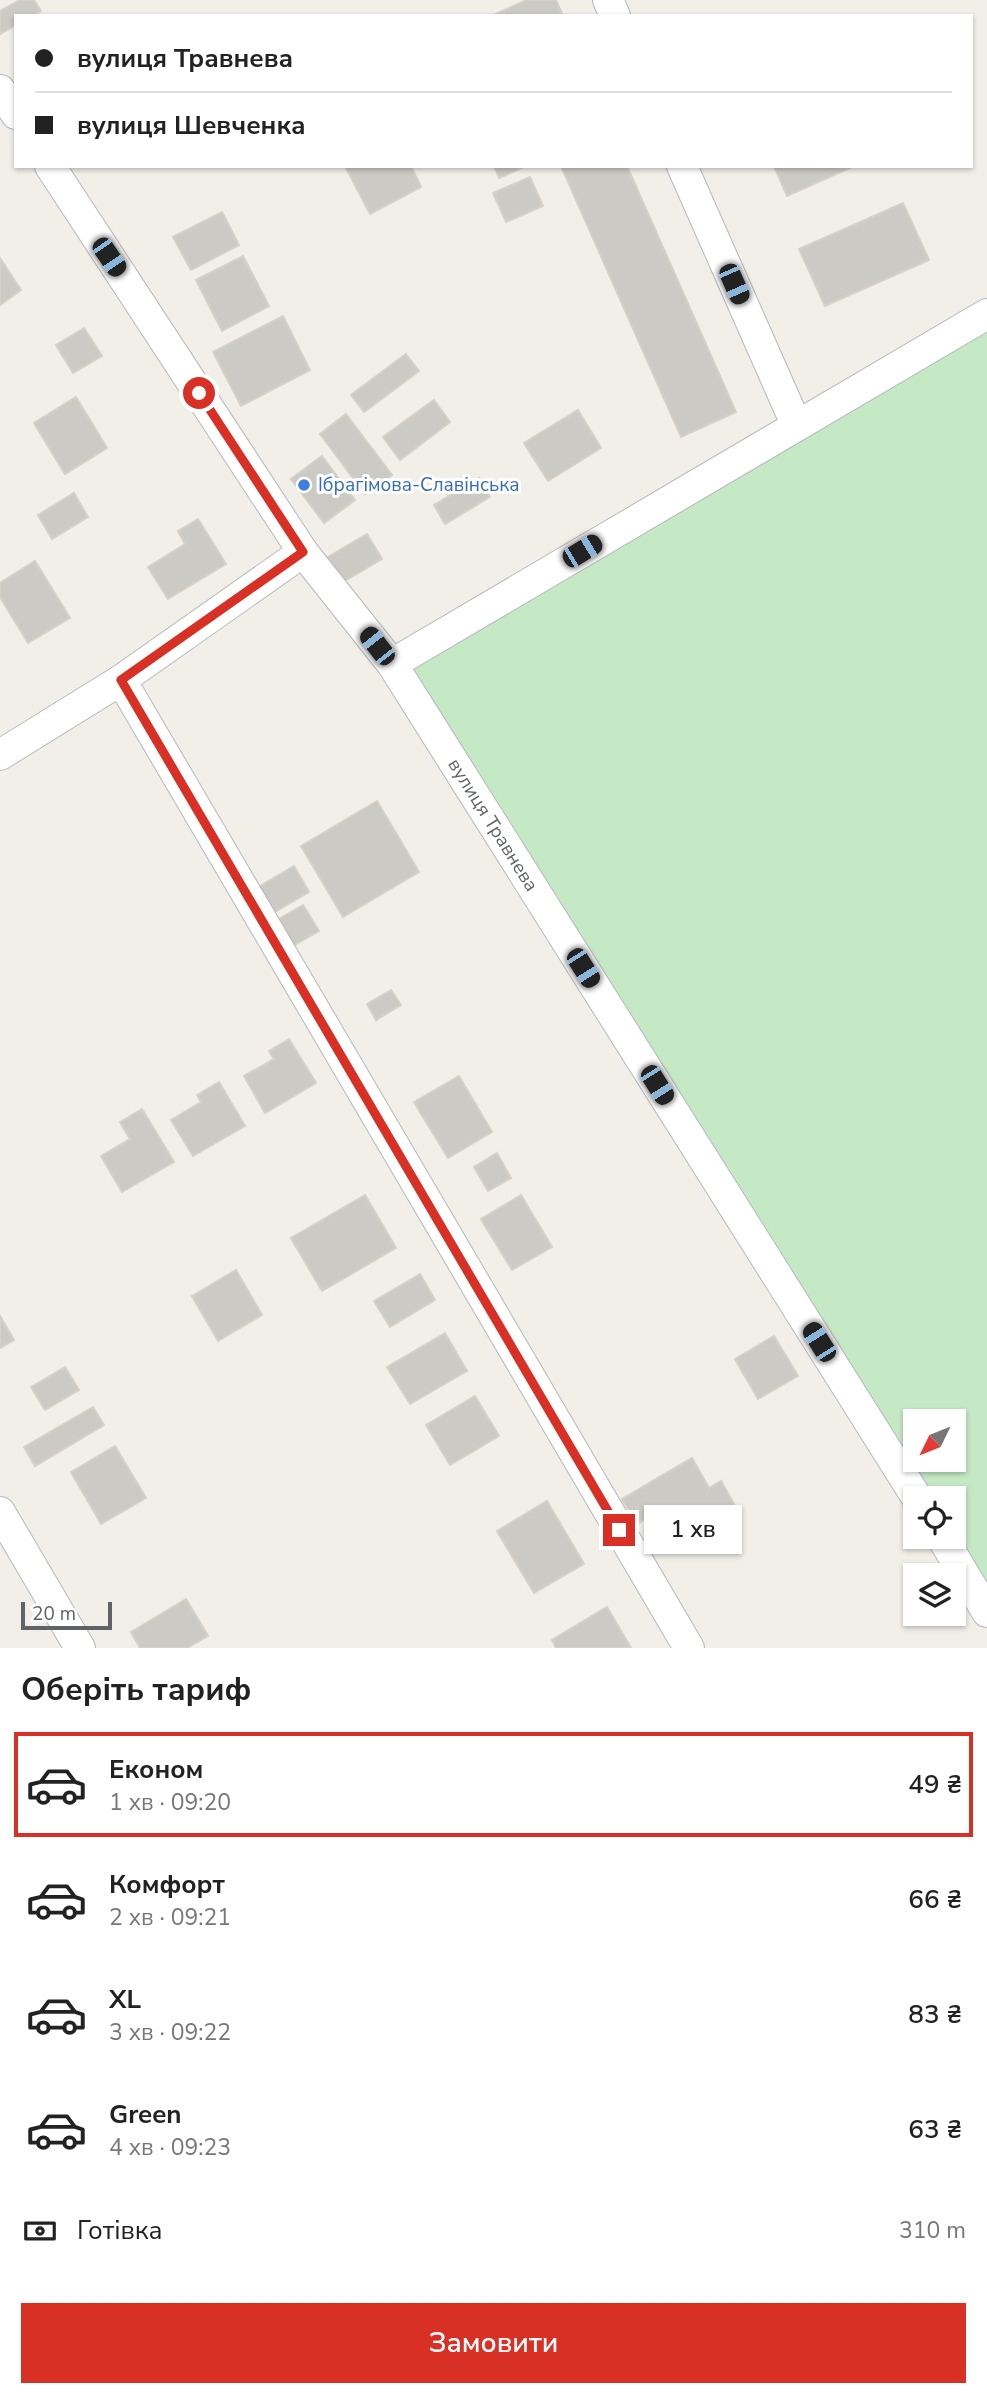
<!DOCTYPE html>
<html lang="uk">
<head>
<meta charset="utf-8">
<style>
	body { margin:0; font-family:"Nunito Sans",sans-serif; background:#f6f6f6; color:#222; height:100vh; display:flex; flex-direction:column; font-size:26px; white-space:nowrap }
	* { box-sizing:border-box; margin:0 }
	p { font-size:23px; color:#767676 }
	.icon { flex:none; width:38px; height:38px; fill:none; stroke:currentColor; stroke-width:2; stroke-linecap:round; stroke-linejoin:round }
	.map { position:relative; height:1648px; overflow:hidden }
	.sheet { display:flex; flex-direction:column; background:#fff; flex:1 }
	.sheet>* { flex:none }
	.hud { position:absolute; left:14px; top:14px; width:959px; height:154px; border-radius:0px; box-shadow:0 2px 5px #0004; display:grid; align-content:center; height:154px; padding:0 21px; background:#fff }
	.needle { width:46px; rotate:227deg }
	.controls { position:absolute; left:903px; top:1409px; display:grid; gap:14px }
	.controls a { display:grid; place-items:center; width:63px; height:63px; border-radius:0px; background:#fff; box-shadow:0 2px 5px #0004; font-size:35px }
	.scale { position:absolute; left:21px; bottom:18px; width:91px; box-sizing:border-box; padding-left:7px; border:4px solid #5f6368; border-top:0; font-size:19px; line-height:24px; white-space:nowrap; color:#5f6368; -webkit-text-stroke:5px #fff; paint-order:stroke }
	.end { position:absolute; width:32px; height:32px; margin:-16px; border:9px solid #d93025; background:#fff; box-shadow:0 0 0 4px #fff }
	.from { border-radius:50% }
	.bubble { position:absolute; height:49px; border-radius:0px; background:#fff; box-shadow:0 2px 5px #0004; font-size:23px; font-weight:600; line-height:49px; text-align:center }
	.car { position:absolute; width:21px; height:42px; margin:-21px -10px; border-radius:9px; box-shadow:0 0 5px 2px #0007; background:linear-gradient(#222 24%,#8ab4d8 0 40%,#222 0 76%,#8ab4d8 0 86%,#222 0) }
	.hud b { display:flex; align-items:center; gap:24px; height:66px; font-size:26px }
	.hud b+b { border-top:2px solid #e0e0e0 }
	.hud i { width:18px; height:18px; background:#222 }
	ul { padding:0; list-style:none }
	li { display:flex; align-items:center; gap:21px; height:105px; margin:0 14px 10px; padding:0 7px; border:4px solid transparent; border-radius:0px }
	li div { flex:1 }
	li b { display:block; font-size:26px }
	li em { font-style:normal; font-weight:600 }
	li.selected { border-color:#d93025 }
	li>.icon { width:63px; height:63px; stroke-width:1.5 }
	h2 { padding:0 21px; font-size:32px; line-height:84px }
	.pay { display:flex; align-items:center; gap:18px; height:77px; padding:0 21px; font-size:26px }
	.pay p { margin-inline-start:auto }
	.action { display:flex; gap:14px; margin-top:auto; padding:14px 21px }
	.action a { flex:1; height:80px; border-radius:0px; background:#d93025; color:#fff; font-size:28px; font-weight:600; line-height:80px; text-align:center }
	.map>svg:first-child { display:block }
</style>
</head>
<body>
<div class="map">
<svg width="987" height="1648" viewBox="0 0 987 1648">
	<rect width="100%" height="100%" fill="#f1efe8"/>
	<!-- green -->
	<path fill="#c5e8c5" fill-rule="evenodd" d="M987 327V1612L954 1536V1498H917L392 664ZM915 1421H954V1460H915Z"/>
	<!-- building -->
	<g fill="#cccac5" stroke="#d6d1c6" stroke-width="2">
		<path d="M20 0H34L41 11 33 16H16V25L0 34V11Z"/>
		<path d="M527 0H556L563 16H491Z"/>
		<path d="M349 166H411L421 187 370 214 346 168Z"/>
		<path d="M494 166H526L499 178Z"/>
		<path d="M561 166H627L736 412 681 437Z"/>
		<path d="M774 166H854L787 196Z"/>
		<path d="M530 177 543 206 506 222 493 193Z"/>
		<path d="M903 203 929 260 825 306 799 249Z"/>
		<path d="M222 212 239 245 191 270 173 237Z"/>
		<path d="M243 256 269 306 222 331 196 280Z"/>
		<path d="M0 258 21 290 0 305Z"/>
		<path d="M283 316 310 370 241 406 213 352Z"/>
		<path d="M84 328 102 356 73 373 56 345Z"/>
		<path d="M406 354 419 371 364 412 351 395Z"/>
		<path d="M76 397 107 448 65 474 34 423Z"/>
		<path d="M434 400 450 422 400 460 383 437Z"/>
		<path d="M578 410 601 448 548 481 524 443Z"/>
		<path d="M346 414 392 475 365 494 320 434Z"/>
		<path d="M322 456 355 500 324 523 291 479Z"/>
		<path d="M479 478 490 497 445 524 434 505Z"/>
		<path d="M74 493 88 517 52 539 38 515Z"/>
		<path d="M198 519 226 564 168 599 148 567 185 544 178 531Z"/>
		<path d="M367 534 382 559 343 582 328 557Z"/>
		<path d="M35 561 70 618 28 643 0 597V583Z"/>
		<path d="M377 801 419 872 343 917 301 846Z"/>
		<path d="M294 866 309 892 270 915 255 889Z"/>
		<path d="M303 905 319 931 293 946 277 920Z"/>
		<path d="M391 990 401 1005 376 1020 367 1004Z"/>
		<path d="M289 1039 316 1083 265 1113 244 1076 274 1059 269 1051Z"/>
		<path d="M459 1076 492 1132 448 1158 414 1102Z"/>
		<path d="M219 1082 245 1126 193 1156 171 1120 201 1102 197 1095Z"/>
		<path d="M142 1109 174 1162 122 1192 101 1156 130 1139 120 1122Z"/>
		<path d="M497 1153 511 1178 488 1191 474 1167Z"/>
		<path d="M365 1195 396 1248 322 1291 291 1238Z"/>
		<path d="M521 1195 552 1247 512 1270 481 1219Z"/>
		<path d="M236 1270 262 1315 218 1341 192 1296Z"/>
		<path d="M420 1274 435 1300 390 1327 374 1301Z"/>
		<path d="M0 1316 14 1340 0 1348Z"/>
		<path d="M445 1333 467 1371 410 1404 387 1367Z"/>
		<path d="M774 1336 798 1376 758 1399 735 1359Z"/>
		<path d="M65 1367 79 1390 45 1410 31 1387Z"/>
		<path d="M475 1396 499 1436 450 1465 426 1425Z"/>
		<path d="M93 1407 104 1425 35 1466 24 1447Z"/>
		<path d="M115 1446 146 1498 101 1524 71 1472Z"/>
		<path d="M692 1458 709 1488 721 1481 739 1513 674 1551 653 1514 637 1524 622 1499Z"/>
		<path d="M547 1501 584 1564 534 1593 497 1531Z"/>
		<path d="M186 1599 208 1636 187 1648H140L131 1632Z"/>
		<path d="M607 1607 631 1648H556L552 1640Z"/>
	</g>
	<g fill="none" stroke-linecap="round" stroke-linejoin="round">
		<defs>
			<g id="street">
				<path d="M608 0 615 16"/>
				<path d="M0 90 16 114"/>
				<path d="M50 166 303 552 392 664 917 1498"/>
				<path d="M682 166 796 424"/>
				<path d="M392 664 987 314"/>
				<path d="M121 680 689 1648"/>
				<path d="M0 755 121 680 303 552"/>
				<path d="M0 1512 80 1648"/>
				<path d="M941 1536 987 1612"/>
			</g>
		</defs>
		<!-- street casing -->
		<use href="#street" stroke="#b5b8bc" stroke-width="32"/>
		<!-- street -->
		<use href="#street" stroke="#fff" stroke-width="30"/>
	</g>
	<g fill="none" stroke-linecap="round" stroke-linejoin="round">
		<!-- route -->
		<path stroke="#d93025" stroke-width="9" d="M199 393 303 552 121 680 619 1530"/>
	</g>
	<!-- markers -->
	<circle fill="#3f7fe0" stroke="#fff" stroke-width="2.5" cx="304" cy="485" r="7"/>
	<g text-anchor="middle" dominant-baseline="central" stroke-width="6" stroke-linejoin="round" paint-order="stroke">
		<!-- shop labels -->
		<g font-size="19" fill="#366cbe" stroke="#fff" text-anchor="start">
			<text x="318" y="485">Ібрагімова-Славінська</text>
		</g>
		<!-- street labels -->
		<g font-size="19" fill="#5f6368" stroke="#fff">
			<text transform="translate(493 825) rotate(58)">вулиця Травнева</text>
		</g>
	</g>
</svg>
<div class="controls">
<a><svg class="needle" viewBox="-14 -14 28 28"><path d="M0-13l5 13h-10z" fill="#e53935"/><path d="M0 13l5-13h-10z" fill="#767676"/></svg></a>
<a><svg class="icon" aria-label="locate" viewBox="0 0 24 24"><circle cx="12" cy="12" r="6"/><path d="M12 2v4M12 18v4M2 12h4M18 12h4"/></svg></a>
<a><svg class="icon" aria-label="layers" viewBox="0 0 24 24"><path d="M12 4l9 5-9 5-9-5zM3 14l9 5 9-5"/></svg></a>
</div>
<div class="scale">20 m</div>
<i class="end from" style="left:199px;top:393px"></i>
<i class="end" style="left:619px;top:1530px"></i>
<div class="bubble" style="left:644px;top:1505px;width:98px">1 хв</div>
<i class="car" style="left:109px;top:257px;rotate:146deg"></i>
<i class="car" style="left:734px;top:284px;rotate:156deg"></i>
<i class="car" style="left:582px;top:551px;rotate:59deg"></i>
<i class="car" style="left:377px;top:646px;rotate:322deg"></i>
<i class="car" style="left:583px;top:968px;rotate:148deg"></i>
<i class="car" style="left:657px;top:1085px;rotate:148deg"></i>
<i class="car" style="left:819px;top:1342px;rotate:328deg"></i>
<div class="hud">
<b><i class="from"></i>вулиця Травнева</b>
<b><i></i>вулиця Шевченка</b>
</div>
</div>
<section class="sheet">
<h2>Оберіть тариф</h2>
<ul>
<li class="selected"><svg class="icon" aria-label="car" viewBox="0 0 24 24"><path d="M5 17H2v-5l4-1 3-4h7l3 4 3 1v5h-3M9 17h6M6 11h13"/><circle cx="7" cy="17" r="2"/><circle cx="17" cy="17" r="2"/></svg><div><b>Економ</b><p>1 хв · 09:20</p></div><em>49 ₴</em></li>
<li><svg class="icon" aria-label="car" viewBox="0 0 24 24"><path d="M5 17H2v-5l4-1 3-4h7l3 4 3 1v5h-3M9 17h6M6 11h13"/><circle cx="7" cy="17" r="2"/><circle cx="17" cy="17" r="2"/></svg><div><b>Комфорт</b><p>2 хв · 09:21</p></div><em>66 ₴</em></li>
<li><svg class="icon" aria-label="car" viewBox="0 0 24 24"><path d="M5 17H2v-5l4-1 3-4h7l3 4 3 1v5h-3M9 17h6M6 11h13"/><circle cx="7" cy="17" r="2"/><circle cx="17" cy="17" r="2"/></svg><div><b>XL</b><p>3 хв · 09:22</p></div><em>83 ₴</em></li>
<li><svg class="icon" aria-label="car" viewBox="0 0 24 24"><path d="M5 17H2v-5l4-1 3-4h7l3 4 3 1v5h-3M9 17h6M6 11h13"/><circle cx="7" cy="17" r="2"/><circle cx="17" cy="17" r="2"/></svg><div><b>Green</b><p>4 хв · 09:23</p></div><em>63 ₴</em></li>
</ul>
<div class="pay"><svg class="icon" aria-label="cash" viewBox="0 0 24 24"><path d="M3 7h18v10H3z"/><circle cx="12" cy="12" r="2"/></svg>Готівка<p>310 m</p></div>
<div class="action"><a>Замовити</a></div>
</section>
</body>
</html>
